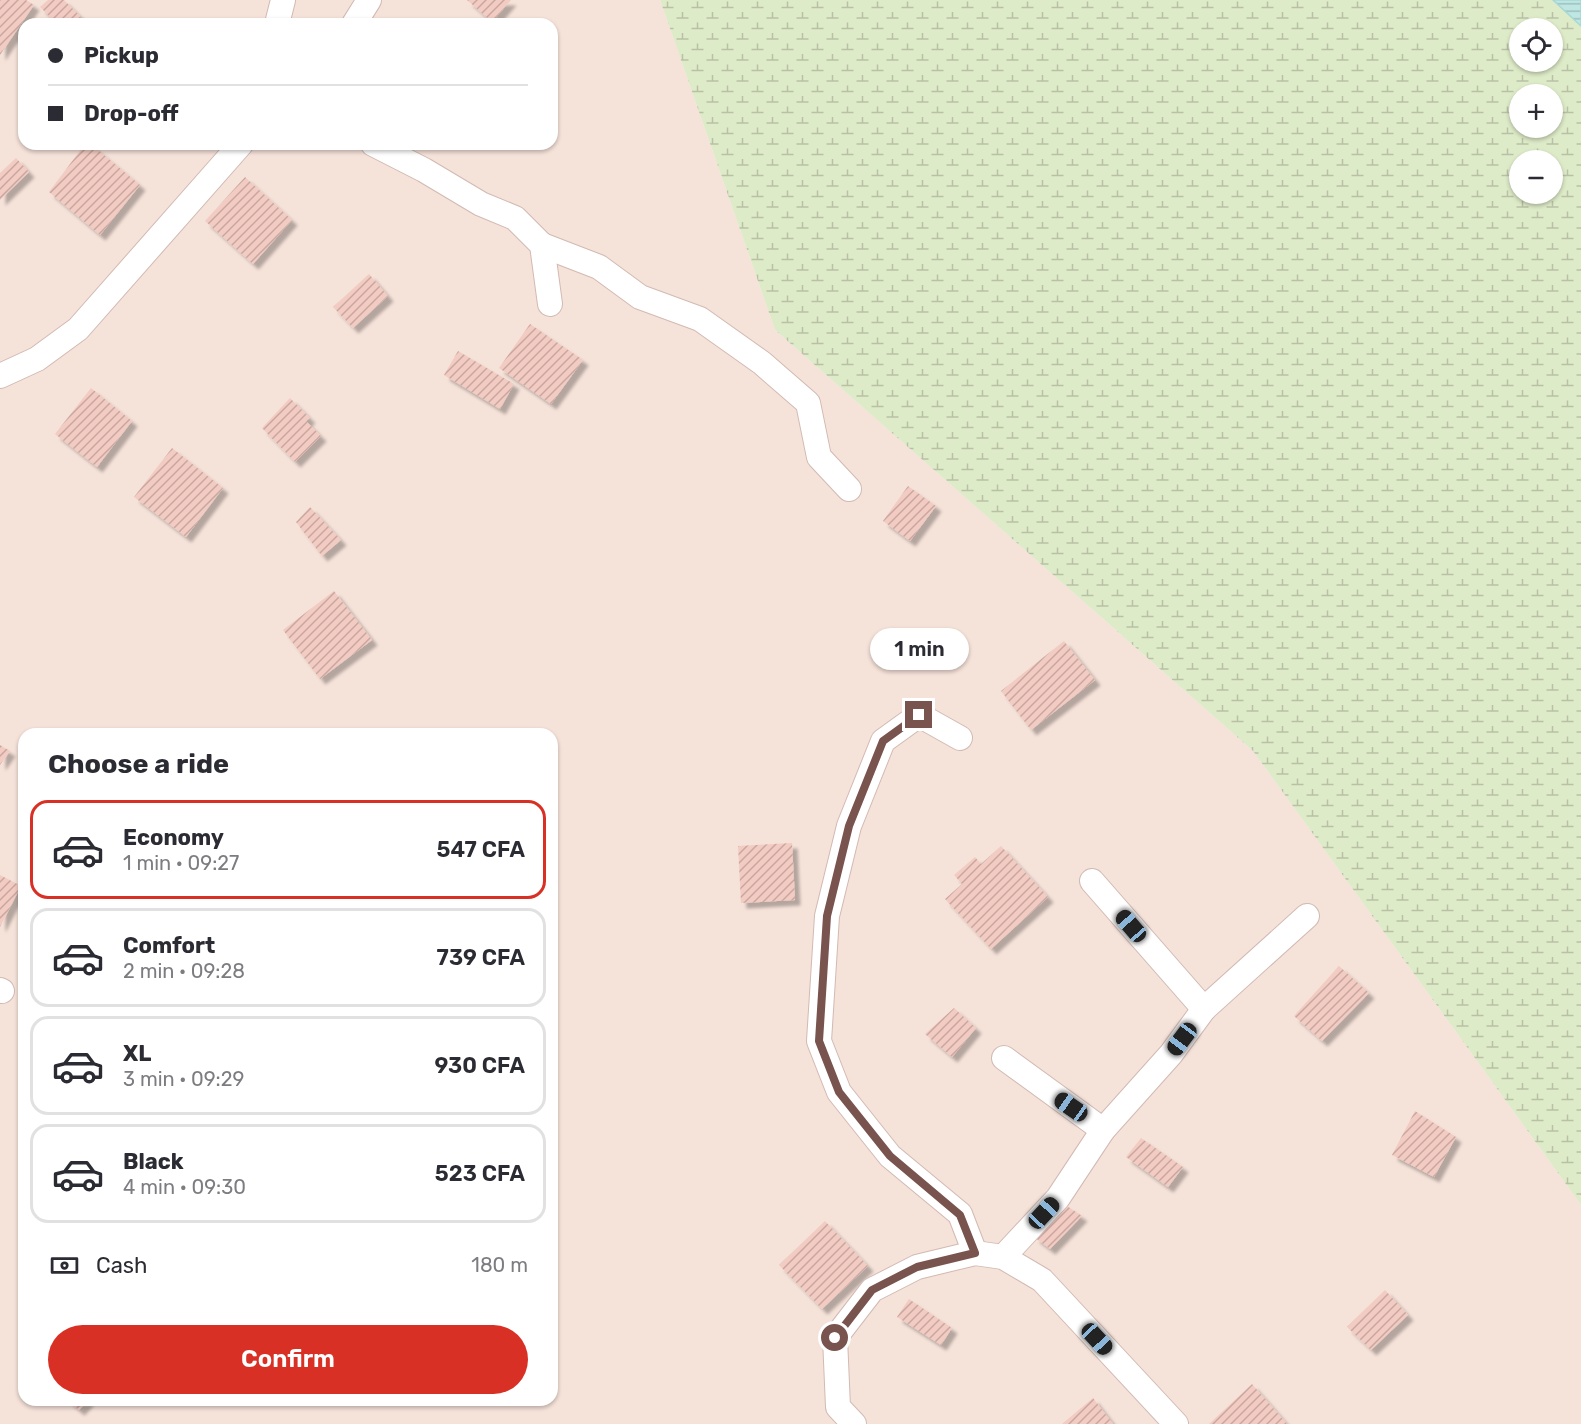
<!DOCTYPE html>
<html lang="en">
<head>
<meta charset="utf-8">
<style>
	body { margin:0; font-family:Rubik,sans-serif; background:#f7f7f7; color:#2b2b33; height:100vh; display:flex; flex-direction:column; font-size:22px; white-space:nowrap }
	* { box-sizing:border-box; margin:0 }
	p { font-size:20px; color:#7c7c81 }
	.icon { flex:none; width:33px; height:33px; fill:none; stroke:currentColor; stroke-width:2; stroke-linecap:round; stroke-linejoin:round }
	.map { position:relative; flex:1; overflow:hidden }
	.side { position:absolute; left:18px; top:728px; width:540px; height:678px; display:flex; flex-direction:column; background:#fff; border-radius:18px; box-shadow:0 2px 4px #0004 }
	.side>* { flex:none }
	.banner { position:absolute; left:18px; top:18px; width:540px; height:132px; border-radius:18px; box-shadow:0 2px 4px #0004; display:grid; align-content:center; height:132px; padding:0 30px; background:#fff }
	.tools { position:absolute; left:1509px; top:18px; display:grid; gap:12px }
	.tools a { display:grid; place-items:center; width:54px; height:54px; border-radius:50%; background:#fff; box-shadow:0 2px 4px #0004; font-size:30px }
	.end { position:absolute; width:27px; height:27px; margin:-14px; border:8px solid #79534d; background:#fff; box-shadow:0 0 0 3px #fff }
	.from { border-radius:50% }
	.bubble { position:absolute; height:42px; border-radius:21px; background:#fff; box-shadow:0 2px 4px #0004; font-size:20px; font-weight:600; line-height:42px; text-align:center }
	.car { position:absolute; width:18px; height:36px; margin:-18px -9px; border-radius:8px; box-shadow:0 0 4px 2px #0007; background:linear-gradient(#222 24%,#8ab4d8 0 40%,#222 0 76%,#8ab4d8 0 86%,#222 0) }
	.banner b { display:flex; align-items:center; gap:21px; height:57px; font-size:22px }
	.banner b+b { border-top:2px solid #e1e1e2 }
	.banner i { width:15px; height:15px; background:#2b2b33 }
	ul { padding:0; list-style:none }
	li { display:flex; align-items:center; gap:18px; height:99px; margin:0 12px 9px; padding:0 18px; border:3px solid #e1e1e2; border-radius:18px }
	li div { flex:1 }
	li b { display:block; font-size:22px }
	li em { font-style:normal; font-weight:600 }
	li.active { border-color:#d93025 }
	li>.icon { width:54px; height:54px; stroke-width:1.5 }
	h2 { padding:0 30px; font-size:27px; line-height:72px }
	.pay { display:flex; align-items:center; gap:15px; height:66px; padding:0 30px; font-size:22px }
	.pay p { margin-inline-start:auto }
	.cta { display:flex; gap:12px; margin-top:auto; padding:12px 30px }
	.cta a { flex:1; height:69px; border-radius:36px; background:#d93025; color:#fff; font-size:24px; font-weight:600; line-height:69px; text-align:center }
	.map>svg:first-child { display:block }
</style>
</head>
<body>
<div class="map">
<svg width="1581" height="1424" viewBox="0 0 1581 1424">
	<defs>
		<pattern id="wetland-marsh" width="20" height="14" patternUnits="userSpaceOnUse" patternTransform="scale(1.5)"><rect width="20" height="14" fill="#deebc8"/><path d="M1 5h8M5 5V1M11 12h8M15 12V8" fill="none" stroke="#b9c1a5"/></pattern>
		<pattern id="water-rules" width="6" height="5" patternUnits="userSpaceOnUse" patternTransform="scale(1.5)"><rect width="6" height="5" fill="#bee7e4"/><path d="M0 2.5h6" fill="none" stroke="#9fbebb"/></pattern>
		<pattern id="building-hatch" width="6" height="6" patternUnits="userSpaceOnUse" patternTransform="scale(1.5)"><rect width="6" height="6" fill="#f2cbc2"/><path d="M-1 1l2-2M0 6l6-6M5 7l2-2" fill="none" stroke="#c9a7a0"/></pattern>
		<filter id="shadow"><feDropShadow dx="5.5" dy="5.5" stdDeviation="1.5" flood-color="#0004"/></filter>
	</defs>
	<rect width="100%" height="100%" fill="#fdf2eb"/>
	<!-- residential -->
	<path fill="#f5e2d9" fill-rule="evenodd" d="M0 0H660L775 330 1253 751 1581 1205V1424H0ZM24 24H552V144H24ZM24 734H552V1400H24Z"/>
	<!-- wetland -->
	<path fill="url(#wetland-marsh)" fill-rule="evenodd" d="M660 0H1553L1581 26V1205L1253 751 775 330ZM1520 28H1552V62H1520ZM1520 94H1552V128H1520ZM1520 160H1552V194H1520Z"/>
	<!-- water -->
	<path fill="url(#water-rules)" stroke="#a5d9d6" stroke-width="1.5" d="M1553 0H1581V26Z"/>
	<!-- building -->
	<g fill="url(#building-hatch)" filter="url(#shadow)">
		<path d="M0 0H26L34 5 0 55Z"/>
		<path d="M48 0H64L80 16 72 24H57L40 7Z"/>
		<path d="M467 0H511L492 22Z"/>
		<path d="M85 144H91L140 185 100 235 49 192Z"/>
		<path d="M16 158 29 172 0 200V173Z"/>
		<path d="M245 177 292 220 253 264 205 221Z"/>
		<path d="M369 274 388 296 353 328 333 307Z"/>
		<path d="M530 324 583 360 551 404 499 368Z"/>
		<path d="M458 351 514 384 500 409 444 375Z"/>
		<path d="M91 388 132 421 97 467 55 434Z"/>
		<path d="M290 398 310 418 306 421 321 436 295 462 262 428Z"/>
		<path d="M172 448 223 488 186 537 134 497Z"/>
		<path d="M908 486 936 506 910 541 883 521Z"/>
		<path d="M310 507 341 540 322 556 296 522Z"/>
		<path d="M334 591 372 640 320 679 283 630Z"/>
		<path d="M1064 641 1095 680 1031 730 1001 691Z"/>
		<path d="M0 745 10 751 0 765Z"/>
		<path d="M792 843 795 900 741 903 738 846Z"/>
		<path d="M1001 846 1048 897 991 949 945 899 962 884 954 875 975 857 981 864Z"/>
		<path d="M0 875 21 886 0 927Z"/>
		<path d="M1339 966 1369 993 1322 1041 1294 1016Z"/>
		<path d="M954 1008 976 1028 952 1057 925 1034Z"/>
		<path d="M1415 1111 1456 1137 1434 1177 1392 1155Z"/>
		<path d="M1141 1138 1183 1167 1168 1187 1126 1157Z"/>
		<path d="M1067 1206 1082 1216 1050 1249 1034 1237Z"/>
		<path d="M825 1221 868 1266 822 1309 779 1265Z"/>
		<path d="M1385 1290 1408 1315 1371 1350 1347 1327Z"/>
		<path d="M909 1299 952 1328 941 1345 897 1317Z"/>
		<path d="M1252 1384 1287 1424H1209Z"/>
		<path d="M1093 1398 1113 1424H1062Z"/>
		<path d="M67 1400H89L79 1410Z"/>
	</g>
	<g fill="none" stroke-linecap="round" stroke-linejoin="round">
		<defs>
			<g id="minor">
				<path d="M277 24 283 0"/>
				<path d="M354 24 369 0"/>
				<path d="M373 144 424 170 481 204 515 218 542 245 550 304"/>
				<path d="M542 245 599 267 640 297 700 319 762 363 808 403 819 457 849 489"/>
				<path d="M0 376 37 359 78 329 241 144"/>
				<path d="M960 738 919 715 883 741 849 826 827 916 819 1041 839 1092 890 1156 960 1214 975 1253"/>
				<path d="M1092 881 1204 1009"/>
				<path d="M0 990 2 991"/>
				<path d="M1004 1058 1103 1130"/>
				<path d="M1003 1257 1058 1198 1103 1130 1171 1054 1204 1009 1307 916"/>
				<path d="M854 1424 838 1407 835 1338 872 1290 917 1267 975 1253 1003 1257 1042 1280 1176 1424"/>
			</g>
		</defs>
		<!-- minor casing -->
		<use href="#minor" stroke="#d2bab2" stroke-width="26"/>
		<!-- minor -->
		<use href="#minor" stroke="#fff" stroke-width="24"/>
	</g>
	<g fill="none" stroke-linecap="round" stroke-linejoin="round">
		<!-- route -->
		<path stroke="#79534d" stroke-width="8" d="M835 1338 872 1290 917 1267 975 1253 960 1215 890 1156 839 1092 819 1041 827 916 849 826 883 741 919 715"/>
	</g>
</svg>
<div class="tools">
<a><svg class="icon" aria-label="locate" viewBox="0 0 24 24"><circle cx="12" cy="12" r="6"/><path d="M12 2v4M12 18v4M2 12h4M18 12h4"/></svg></a>
<a>+</a>
<a>−</a>
</div>
<i class="end from" style="left:835px;top:1338px"></i>
<i class="end" style="left:919px;top:715px"></i>
<div class="bubble" style="left:870px;top:628px;width:99px">1 min</div>
<i class="car" style="left:1131px;top:926px;rotate:319deg"></i>
<i class="car" style="left:1182px;top:1039px;rotate:217deg"></i>
<i class="car" style="left:1071px;top:1107px;rotate:305deg"></i>
<i class="car" style="left:1044px;top:1213px;rotate:43deg"></i>
<i class="car" style="left:1097px;top:1339px;rotate:137deg"></i>
<div class="banner">
<b><i class="from"></i>Pickup</b>
<b><i></i>Drop-off</b>
</div>
<section class="side">
<h2>Choose a ride</h2>
<ul>
<li class="active"><svg class="icon" aria-label="car" viewBox="0 0 24 24"><path d="M5 17H2v-5l4-1 3-4h7l3 4 3 1v5h-3M9 17h6M6 11h13"/><circle cx="7" cy="17" r="2"/><circle cx="17" cy="17" r="2"/></svg><div><b>Economy</b><p>1 min · 09:27</p></div><em>547 CFA</em></li>
<li><svg class="icon" aria-label="car" viewBox="0 0 24 24"><path d="M5 17H2v-5l4-1 3-4h7l3 4 3 1v5h-3M9 17h6M6 11h13"/><circle cx="7" cy="17" r="2"/><circle cx="17" cy="17" r="2"/></svg><div><b>Comfort</b><p>2 min · 09:28</p></div><em>739 CFA</em></li>
<li><svg class="icon" aria-label="car" viewBox="0 0 24 24"><path d="M5 17H2v-5l4-1 3-4h7l3 4 3 1v5h-3M9 17h6M6 11h13"/><circle cx="7" cy="17" r="2"/><circle cx="17" cy="17" r="2"/></svg><div><b>XL</b><p>3 min · 09:29</p></div><em>930 CFA</em></li>
<li><svg class="icon" aria-label="car" viewBox="0 0 24 24"><path d="M5 17H2v-5l4-1 3-4h7l3 4 3 1v5h-3M9 17h6M6 11h13"/><circle cx="7" cy="17" r="2"/><circle cx="17" cy="17" r="2"/></svg><div><b>Black</b><p>4 min · 09:30</p></div><em>523 CFA</em></li>
</ul>
<div class="pay"><svg class="icon" aria-label="cash" viewBox="0 0 24 24"><path d="M3 7h18v10H3z"/><circle cx="12" cy="12" r="2"/></svg>Cash<p>180 m</p></div>
<div class="cta"><a>Confirm</a></div>
</section>
</div>
</body>
</html>
